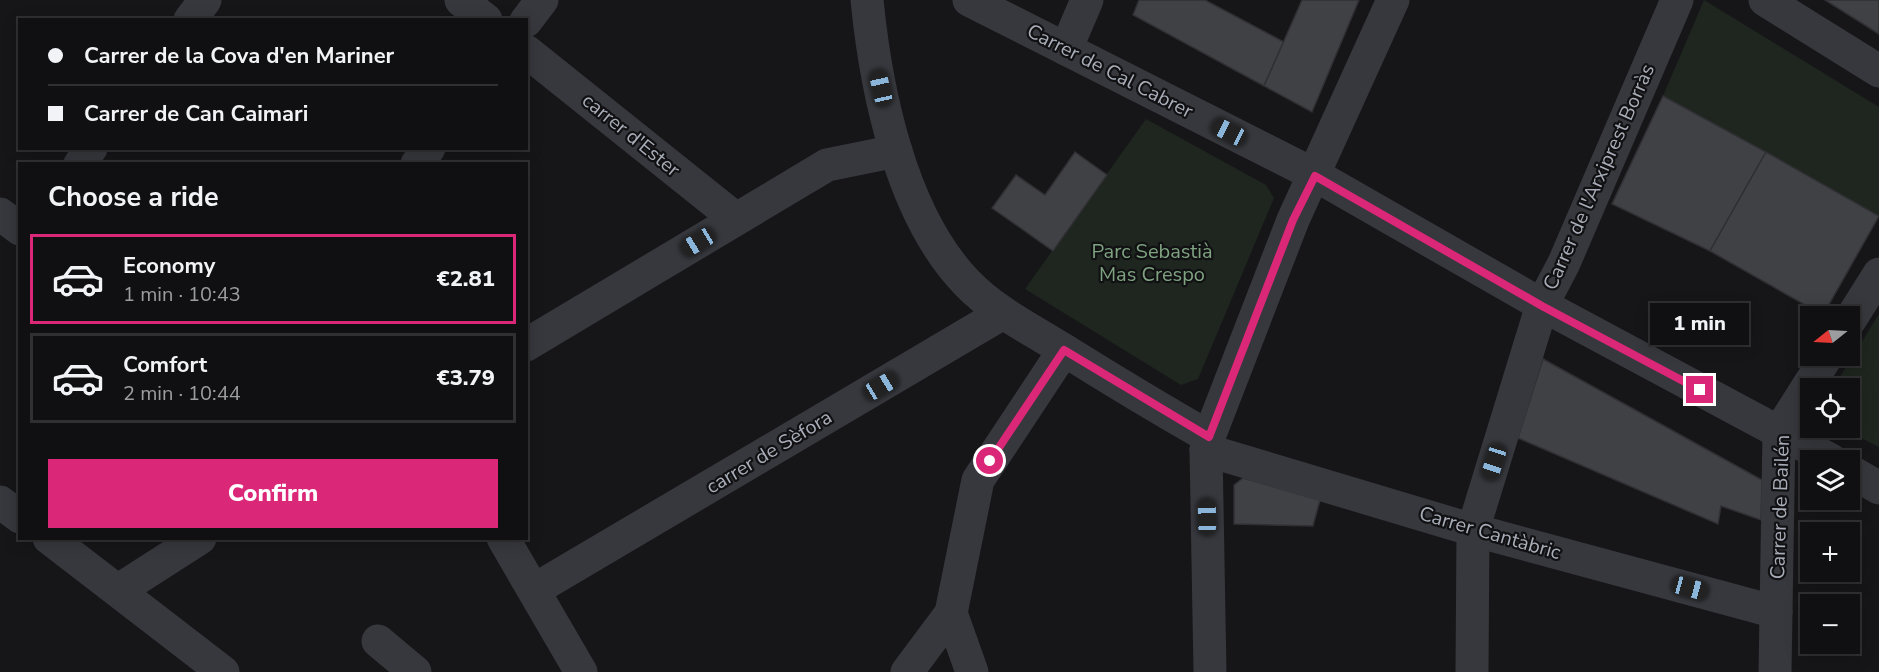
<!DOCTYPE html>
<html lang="en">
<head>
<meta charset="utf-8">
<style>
	body { margin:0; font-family:"Nunito Sans",sans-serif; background:#1e1e20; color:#f1f3f6; height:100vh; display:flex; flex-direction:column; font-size:22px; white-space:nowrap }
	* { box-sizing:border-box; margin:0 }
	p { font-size:20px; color:#9c9d9f }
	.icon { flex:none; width:33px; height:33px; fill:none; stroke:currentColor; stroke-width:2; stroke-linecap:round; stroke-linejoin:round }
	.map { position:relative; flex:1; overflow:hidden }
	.drawer { position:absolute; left:18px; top:162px; width:510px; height:378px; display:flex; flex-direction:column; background:#101012; border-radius:0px; box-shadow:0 3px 15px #0003,0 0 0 2px #303032 }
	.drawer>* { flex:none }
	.hud { position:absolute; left:18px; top:18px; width:510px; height:132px; border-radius:0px; box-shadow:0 3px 15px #0003,0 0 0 2px #303032; display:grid; align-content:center; height:132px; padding:0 30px; background:#101012 }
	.needle { width:39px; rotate:252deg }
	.buttons { position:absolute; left:1800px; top:306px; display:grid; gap:12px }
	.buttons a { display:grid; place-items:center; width:60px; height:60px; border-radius:0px; background:#101012; box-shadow:0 3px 15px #0003,0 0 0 2px #303032; font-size:30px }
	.end { position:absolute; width:27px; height:27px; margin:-14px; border:8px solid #db2777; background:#fff; box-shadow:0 0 0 3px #fff }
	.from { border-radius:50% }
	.bubble { position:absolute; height:42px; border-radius:0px; background:#101012; box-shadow:0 3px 15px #0003,0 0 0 2px #303032; font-size:20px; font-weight:800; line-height:42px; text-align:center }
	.car { position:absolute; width:18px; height:36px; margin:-18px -9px; border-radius:8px; box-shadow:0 0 4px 2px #0007; background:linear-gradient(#222 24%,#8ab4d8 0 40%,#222 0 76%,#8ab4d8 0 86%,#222 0) }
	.hud b { display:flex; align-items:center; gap:21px; height:57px; font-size:22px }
	.hud b+b { border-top:2px solid #303032 }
	.hud i { width:15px; height:15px; background:#f1f3f6 }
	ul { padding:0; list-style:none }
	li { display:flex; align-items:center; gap:18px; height:90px; margin:0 12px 9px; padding:0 18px; border:3px solid #303032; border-radius:0px }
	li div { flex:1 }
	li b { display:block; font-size:22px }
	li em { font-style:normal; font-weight:800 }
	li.selected { border-color:#db2777 }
	li>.icon { width:54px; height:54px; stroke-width:1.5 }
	h2 { padding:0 30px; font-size:27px; line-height:72px }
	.button { display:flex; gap:12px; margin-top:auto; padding:12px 30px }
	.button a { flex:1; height:69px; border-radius:0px; background:#db2777; color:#fff; font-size:24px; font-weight:800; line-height:69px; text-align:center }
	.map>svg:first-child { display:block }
</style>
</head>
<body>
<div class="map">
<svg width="1879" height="672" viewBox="0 0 1879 672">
	<rect width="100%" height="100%" fill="#161618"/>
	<!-- green -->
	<g fill="#1e261f">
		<path d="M1704 0 1879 107V216L1663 96Z"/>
		<path d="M1146 119 1266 185 1274 198 1198 379 1181 385 1025 289Z"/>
		<path d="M1879 314V447L1842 428H1850V388H1833Z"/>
	</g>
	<!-- building -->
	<g fill="#404145" stroke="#303034" stroke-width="1.5">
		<path d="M1139 0H1205L1284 42 1264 86 1133 15Z"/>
		<path d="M1302 0H1359L1312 112 1264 86Z"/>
		<path d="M1825 0H1879V34Z"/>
		<path d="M1663 96 1766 152 1710 251 1612 204Z"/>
		<path d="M1075 152 1107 175 1053 251 992 208 1016 175 1045 195Z"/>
		<path d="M1766 152 1879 216 1823 315 1710 251Z"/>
		<path d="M1543 359 1762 480 1761 520 1721 506 1718 524 1518 438Z"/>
		<path d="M1243 478 1320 500 1313 526 1234 524V485Z"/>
	</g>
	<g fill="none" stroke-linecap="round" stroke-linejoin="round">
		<!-- minor -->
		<g stroke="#37383d" stroke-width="33">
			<path d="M461 0 486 20"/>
			<path d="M867 0C876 91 901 215 967 283 995 312 1031 329 1064 350 1112 380 1160 409 1209 437"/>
			<path d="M969 0 1315 175 1542 305 1831 460"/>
			<path d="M1765 0 1879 71"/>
			<path d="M190 20 205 0"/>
			<path d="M526 21 542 0"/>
			<path d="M1066 49 1087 0"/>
			<path d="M526 51 736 219"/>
			<path d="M80 164 91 148"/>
			<path d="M417 164 429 148"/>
			<path d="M0 214 20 229"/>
			<path d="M1850 320 1879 274"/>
			<path d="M526 345 827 165 896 151"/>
			<path d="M1206 450 1473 530 1776 612"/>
			<path d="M1850 471 1879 488"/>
			<path d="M0 502 20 517"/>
			<path d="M49 538 223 672"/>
			<path d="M503 538 581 672"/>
			<path d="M119 590 200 538"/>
			<path d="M534 590 1003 313"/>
			<path d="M951 613 972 672"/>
			<path d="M378 641 415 672"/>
			<path d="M907 672 951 613 978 480 1064 350"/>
			<path d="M1210 672 1206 450 1209 437 1293 220 1393 0"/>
			<path d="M1472 672 1473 530 1542 305 1564 263 1677 0"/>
			<path d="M1775 672 1779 432 1827 356"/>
		</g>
	</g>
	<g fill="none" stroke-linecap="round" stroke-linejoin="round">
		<!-- route -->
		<path stroke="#db2777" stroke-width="8" d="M990 461 1064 350 1209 437 1293 220 1315 176 1542 306 1700 390"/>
	</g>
	<g text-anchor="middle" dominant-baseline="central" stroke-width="4.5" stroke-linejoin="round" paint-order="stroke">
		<!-- street labels -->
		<g font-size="20" fill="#a8adb8" stroke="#111113">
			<text transform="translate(1110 71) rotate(27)">Carrer de Cal Cabrer</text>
			<text transform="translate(631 135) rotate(39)">carrer d'Ester</text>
			<text transform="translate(1599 177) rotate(-66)">Carrer de l'Arxiprest Borràs</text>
			<text transform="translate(769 452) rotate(-31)">carrer de Sèfora</text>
			<text transform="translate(1780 507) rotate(-88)">Carrer de Bailén</text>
			<text transform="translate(1490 533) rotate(16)">Carrer Cantàbric</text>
		</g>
		<!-- park labels -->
		<g font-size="20" fill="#7fa381" stroke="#111113">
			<text x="1152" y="251">Parc Sebastià<tspan x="1152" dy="23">Mas Crespo</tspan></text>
		</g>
	</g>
</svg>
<div class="buttons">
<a><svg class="needle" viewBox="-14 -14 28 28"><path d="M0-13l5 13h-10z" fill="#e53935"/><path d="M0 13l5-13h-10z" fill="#9c9d9f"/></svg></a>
<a><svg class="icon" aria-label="locate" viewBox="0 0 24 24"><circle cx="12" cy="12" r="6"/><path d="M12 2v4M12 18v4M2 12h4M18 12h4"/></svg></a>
<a><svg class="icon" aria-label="layers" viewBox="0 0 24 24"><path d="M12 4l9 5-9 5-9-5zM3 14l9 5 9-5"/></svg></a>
<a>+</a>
<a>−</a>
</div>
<i class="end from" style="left:990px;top:461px"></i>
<i class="end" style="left:1700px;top:390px"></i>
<div class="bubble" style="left:1650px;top:303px;width:99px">1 min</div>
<i class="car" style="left:881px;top:88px;rotate:347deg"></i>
<i class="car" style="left:1229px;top:132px;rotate:297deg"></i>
<i class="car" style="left:698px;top:242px;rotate:239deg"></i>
<i class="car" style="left:881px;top:386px;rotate:59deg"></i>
<i class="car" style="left:1494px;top:462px;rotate:198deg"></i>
<i class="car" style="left:1207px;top:517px;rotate:359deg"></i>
<i class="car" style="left:1690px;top:588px;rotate:105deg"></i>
<div class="hud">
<b><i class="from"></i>Carrer de la Cova d'en Mariner</b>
<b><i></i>Carrer de Can Caimari</b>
</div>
<section class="drawer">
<h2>Choose a ride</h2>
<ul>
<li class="selected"><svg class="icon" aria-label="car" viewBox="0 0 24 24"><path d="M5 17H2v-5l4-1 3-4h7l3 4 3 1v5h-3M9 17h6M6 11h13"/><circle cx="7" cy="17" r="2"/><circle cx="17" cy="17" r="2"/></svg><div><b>Economy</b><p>1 min · 10:43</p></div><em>€2.81</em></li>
<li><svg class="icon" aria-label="car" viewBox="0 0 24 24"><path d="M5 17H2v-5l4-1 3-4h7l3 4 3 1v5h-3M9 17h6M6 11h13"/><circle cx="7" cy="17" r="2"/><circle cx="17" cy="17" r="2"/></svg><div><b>Comfort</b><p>2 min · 10:44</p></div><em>€3.79</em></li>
</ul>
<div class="button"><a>Confirm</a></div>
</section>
</div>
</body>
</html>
